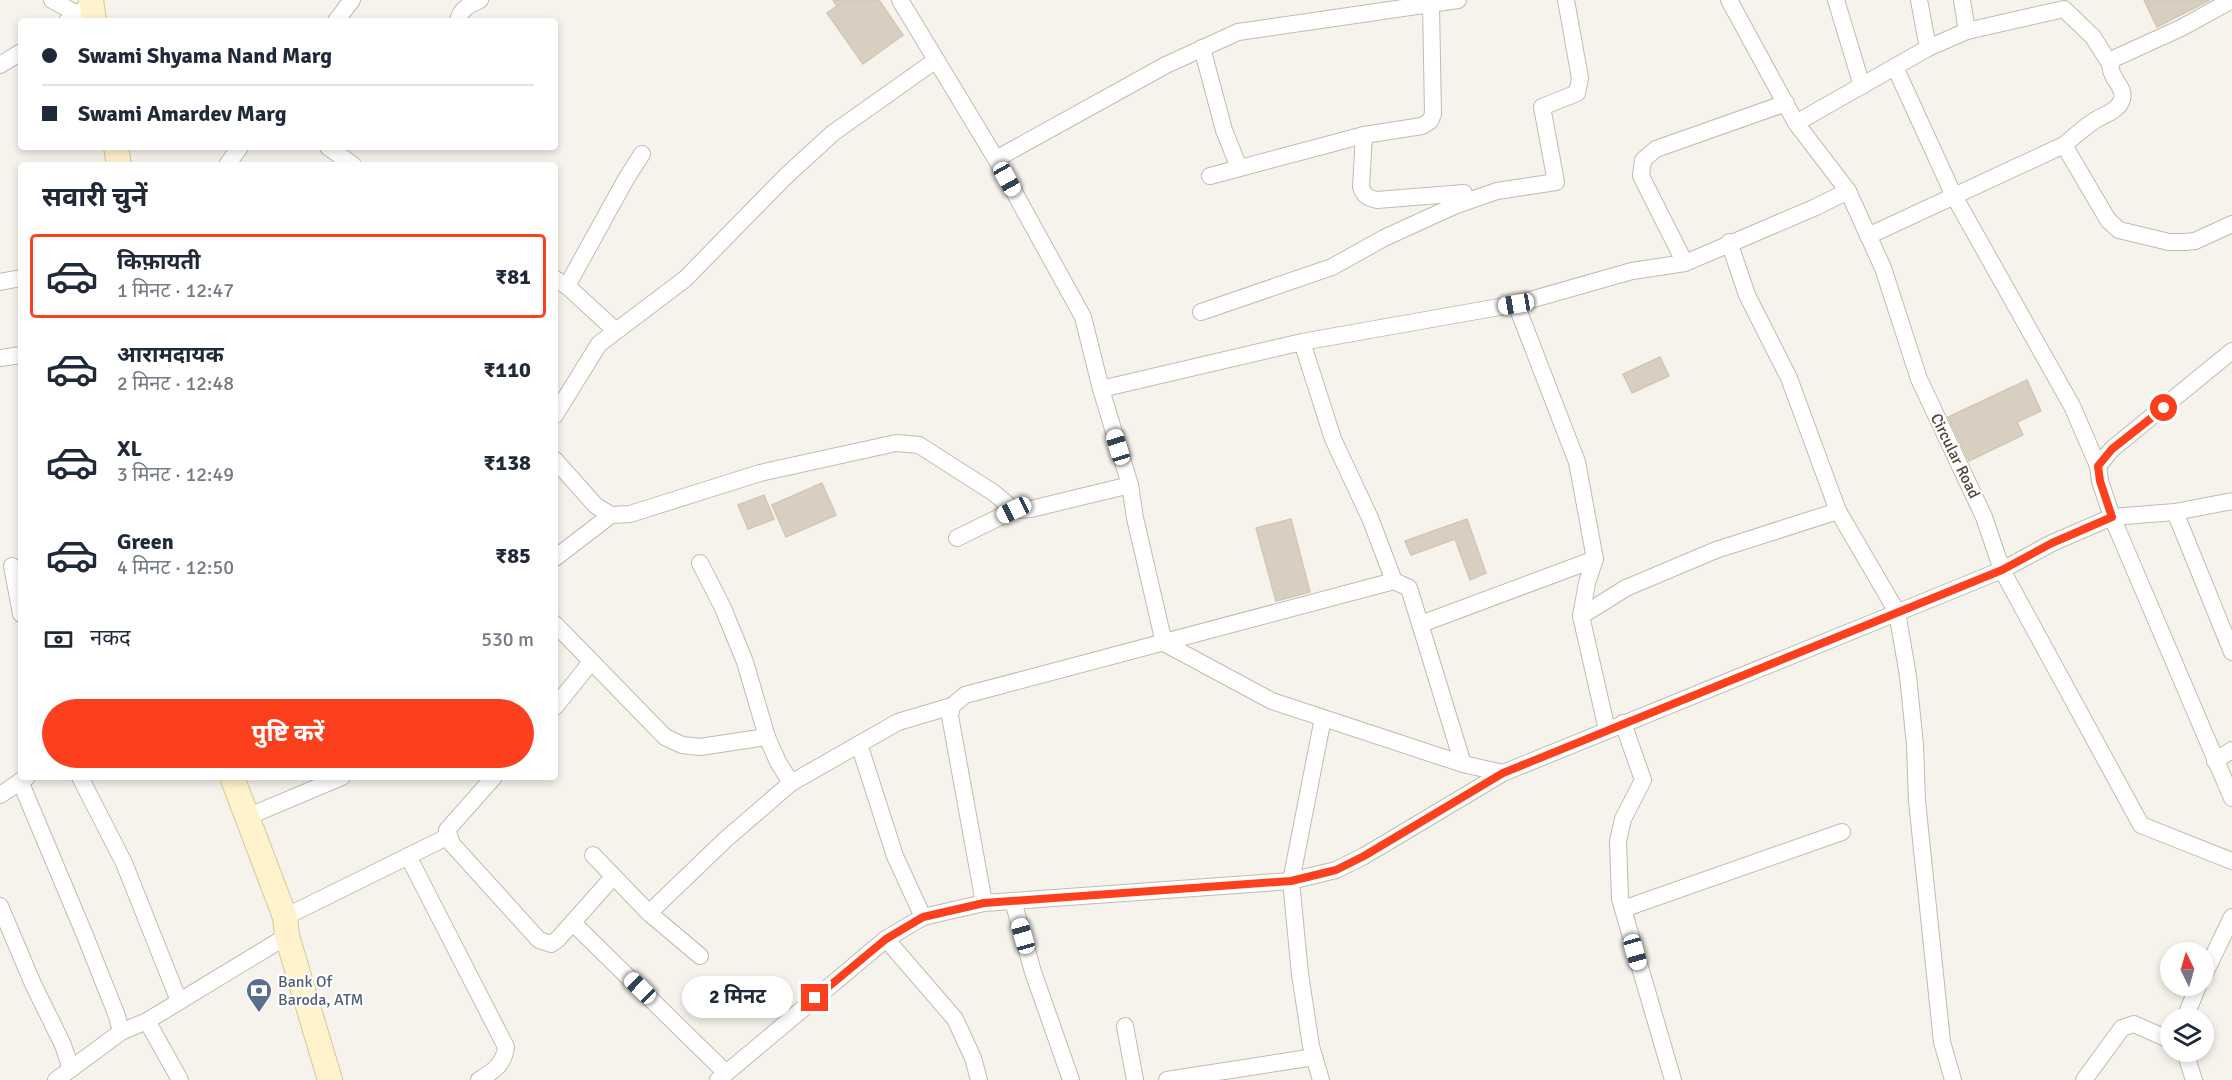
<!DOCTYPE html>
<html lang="hi">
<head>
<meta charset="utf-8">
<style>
	body { margin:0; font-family:Signika,"Noto Sans Devanagari",sans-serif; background:#f2f2f3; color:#1f2937; height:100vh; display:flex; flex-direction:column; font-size:22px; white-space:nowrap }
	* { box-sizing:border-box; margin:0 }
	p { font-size:20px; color:#747a83 }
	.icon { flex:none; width:33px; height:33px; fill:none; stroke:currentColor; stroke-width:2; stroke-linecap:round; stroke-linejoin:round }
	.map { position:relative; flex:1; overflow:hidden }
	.panel { position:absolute; left:18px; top:162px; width:540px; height:618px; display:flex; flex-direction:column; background:#fff; border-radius:6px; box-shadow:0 3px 9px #0003 }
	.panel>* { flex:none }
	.top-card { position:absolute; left:18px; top:18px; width:540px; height:132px; border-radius:6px; box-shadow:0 3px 9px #0003; display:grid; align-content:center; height:132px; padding:0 24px; background:#fff }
	.needle { width:39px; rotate:355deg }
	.fabs { position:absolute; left:2160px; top:942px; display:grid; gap:12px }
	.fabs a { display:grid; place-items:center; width:54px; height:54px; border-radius:50%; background:#fff; box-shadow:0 3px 9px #0003; font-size:30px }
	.end { position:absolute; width:27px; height:27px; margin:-14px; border:8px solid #fc3f1d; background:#fff; box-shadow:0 0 0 3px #fff }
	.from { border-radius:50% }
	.bubble { position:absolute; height:42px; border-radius:21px; background:#fff; box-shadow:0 3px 9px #0003; font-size:20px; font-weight:700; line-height:42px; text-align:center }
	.car { position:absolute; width:18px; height:36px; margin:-18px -9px; border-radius:8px; box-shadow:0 0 4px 2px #0007; background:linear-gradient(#fff 24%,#345 0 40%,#fff 0 76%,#345 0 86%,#fff 0) }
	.top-card b { display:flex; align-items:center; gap:21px; height:57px; font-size:22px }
	.top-card b+b { border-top:2px solid #e0e1e3 }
	.top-card i { width:15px; height:15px; background:#1f2937 }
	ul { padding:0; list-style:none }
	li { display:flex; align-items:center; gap:18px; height:84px; margin:0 12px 9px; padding:0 12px; border:3px solid transparent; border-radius:6px }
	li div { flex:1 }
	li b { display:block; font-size:22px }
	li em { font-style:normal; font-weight:700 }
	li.current { border-color:#fc3f1d }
	li>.icon { width:54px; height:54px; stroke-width:1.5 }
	h2 { padding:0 24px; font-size:27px; line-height:72px }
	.pay { display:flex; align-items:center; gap:15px; height:66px; padding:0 24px; font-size:22px }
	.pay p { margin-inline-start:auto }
	.action { display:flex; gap:12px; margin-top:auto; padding:12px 24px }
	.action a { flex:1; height:69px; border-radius:36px; background:#fc3f1d; color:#fff; font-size:24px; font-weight:700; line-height:69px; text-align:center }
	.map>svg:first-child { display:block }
</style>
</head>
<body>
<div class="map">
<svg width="2232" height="1080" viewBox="0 0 2232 1080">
	<rect width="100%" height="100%" fill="#f6f3ec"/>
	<!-- building -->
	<g fill="#d8cfc1" stroke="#d3c7b4" stroke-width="1.5">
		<path d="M833 0H879L903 35 863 64 827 13 837 6Z"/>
		<path d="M2144 0H2210L2157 27Z"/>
		<path d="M1660 357 1669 376 1632 393 1623 374Z"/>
		<path d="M2027 380 2041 411 2017 422 2023 435 1969 461 1948 417Z"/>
		<path d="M822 483 836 515 786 537 772 505Z"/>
		<path d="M764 495 774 519 748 529 738 505Z"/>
		<path d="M1291 519 1310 592 1276 601 1256 528Z"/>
		<path d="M1467 519 1486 573 1470 580 1455 539 1411 555 1405 541Z"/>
	</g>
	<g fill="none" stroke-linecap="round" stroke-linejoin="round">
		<defs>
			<g id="street">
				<path d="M52 0 77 14"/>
				<path d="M900 0 996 159 1083 317 1101 389 1130 485 1135 518 1164 643 1272 701 1463 764 1503 773"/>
				<path d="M1729 0 1796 123 1848 191 1883 268 1919 379 1984 517 2002 570 2141 825 2232 861"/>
				<path d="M1836 0 1862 86"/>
				<path d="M1962 0 1967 31"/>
				<path d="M2232 0 2181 28 2113 59C2103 76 2129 86 2121 102 2116 112 2103 115 2094 121 2083 128 2074 137 2064 145L2108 220 2119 230 2169 242H2185L2195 241 2232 224"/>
				<path d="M67 21 91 4"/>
				<path d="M336 21 352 0"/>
				<path d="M458 21C460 9 469 5 480 0"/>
				<path d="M1202 48 1224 130 1239 168"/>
				<path d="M1928 48 1967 31 2064 9 2093 37 2110 64"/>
				<path d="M0 65 21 52"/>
				<path d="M1895 67 1954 196 2072 406 2098 466 2100 481 2112 517 2232 798"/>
				<path d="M1796 123 1928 48 1919 0"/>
				<path d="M1364 135 1361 187C1364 196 1368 198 1377 200L1464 193"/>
				<path d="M328 147 353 165"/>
				<path d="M996 159 1166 65 1238 32 1458 0"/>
				<path d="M227 165 240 147"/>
				<path d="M1210 176 1364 135 1422 126 1430 121 1433 114 1431 5"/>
				<path d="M1868 236 2064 145"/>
				<path d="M1729 242 1747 295 1789 378 1838 511 1897 612 1908 676 1915 745 1917 801 1942 1042 1953 1080"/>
				<path d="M1685 263 1641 176 1643 160 1656 149 1786 103"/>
				<path d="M555 279 567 286 615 330"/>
				<path d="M0 282 21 278"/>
				<path d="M567 286 626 179 642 154"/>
				<path d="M1516 304 1577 462 1595 559"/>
				<path d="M1201 312 1332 267 1384 238 1454 206 1497 191 1556 182 1542 107 1577 93 1580 78 1566 0"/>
				<path d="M1302 342 1333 439 1370 518 1394 581"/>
				<path d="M0 358 21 355"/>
				<path d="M1101 389 1302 342 1516 304 1632 271 1685 263 1816 207 1848 191"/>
				<path d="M555 415 599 344 685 279 786 176 833 133 936 60"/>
				<path d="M555 460 596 506 611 515"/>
				<path d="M2098 466 2112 449 2232 351"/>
				<path d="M2175 512 2232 652"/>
				<path d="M957 538 1014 510"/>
				<path d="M555 558 611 515 630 514 760 473 896 443 919 445 994 493 1014 510 1031 509 1130 485"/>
				<path d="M700 563 723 608 745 662 767 737 778 762 791 783"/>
				<path d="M12 566 21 614"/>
				<path d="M1581 616 1626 588 1716 550 1838 511"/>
				<path d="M555 624 665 737 682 745 700 747 767 737"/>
				<path d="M1421 624 1595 559 1587 583 1581 616 1607 730"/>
				<path d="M555 707 591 662"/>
				<path d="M1623 723 1643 780 1623 819 1618 841 1620 899 1673 1080"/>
				<path d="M859 744 895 856 923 917"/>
				<path d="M2215 761 2232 750"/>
				<path d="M80 777 124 863 179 1001"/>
				<path d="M494 777 447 830 452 844 539 940 551 944 557 940 613 877"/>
				<path d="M20 781 86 938 117 1016 121 1032"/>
				<path d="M0 795 27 777"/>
				<path d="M247 817 342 777"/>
				<path d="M593 855 649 913 700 956"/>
				<path d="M408 856 506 1047C504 1064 494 1071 479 1080"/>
				<path d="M1013 901 1033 972 1071 1080"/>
				<path d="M984 903 950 716 952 706 965 695 1394 581 1409 588 1463 764"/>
				<path d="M0 906 33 984 63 1045 71 1069"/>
				<path d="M1623 909 1842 832"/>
				<path d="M649 913 726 839 791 783 898 722 952 706"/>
				<path d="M285 917 449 836"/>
				<path d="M573 923 726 1073"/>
				<path d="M886 939 955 1019 973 1058 979 1080"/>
				<path d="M2204 975 2232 917"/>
				<path d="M2185 1018 2198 986"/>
				<path d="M147 1021 180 1080"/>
				<path d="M1125 1026 1135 1080"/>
				<path d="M2185 1052 2194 1080"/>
				<path d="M56 1080 121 1032 147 1021 287 936"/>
				<path d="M718 1080 886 939 923 917 984 903 1291 881 1336 870 1364 856 1503 773 2002 570 2052 543 2112 517 2175 512 2232 501"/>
				<path d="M1167 1080 1314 1057"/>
				<path d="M1321 1080 1311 1046 1300 974 1291 881 1323 718"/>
				<path d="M2084 1080 2122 1028 2134 1024 2170 1040"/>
			</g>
			<g id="secondary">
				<path d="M91 0 94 21"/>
				<path d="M116 147 119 165"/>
				<path d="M232 777 285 917 287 936 330 1080"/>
			</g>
		</defs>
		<!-- street casing -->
		<use href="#street" stroke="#c2bbae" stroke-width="18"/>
		<!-- secondary casing -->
		<use href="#secondary" stroke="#d6c79b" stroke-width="26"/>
		<!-- street -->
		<use href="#street" stroke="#fff" stroke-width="16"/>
		<!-- secondary -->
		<use href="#secondary" stroke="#fff3cd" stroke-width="24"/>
	</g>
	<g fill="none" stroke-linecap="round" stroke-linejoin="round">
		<!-- route -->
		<path stroke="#fc3f1d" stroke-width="8" d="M815 998 886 939 923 917 984 903 1291 881 1336 870 1364 856 1503 773 2002 570 2052 543 2112 517 2100 481 2098 466 2112 449 2164 408"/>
	</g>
	<!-- icons -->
	<defs>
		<symbol id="bank-pin" viewBox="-11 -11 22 30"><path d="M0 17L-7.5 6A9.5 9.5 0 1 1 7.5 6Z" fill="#5c6f8a" stroke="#fff"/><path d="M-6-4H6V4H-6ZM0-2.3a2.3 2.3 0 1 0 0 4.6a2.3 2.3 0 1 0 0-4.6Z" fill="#fff"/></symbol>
	</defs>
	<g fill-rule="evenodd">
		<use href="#bank-pin" x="244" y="976" width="30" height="40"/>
	</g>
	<g text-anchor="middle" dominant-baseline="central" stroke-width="4.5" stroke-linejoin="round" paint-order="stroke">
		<!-- street labels -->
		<g font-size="16" fill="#4b4439" stroke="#fff">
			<text transform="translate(1955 456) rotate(64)">Circular Road</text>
		</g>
		<!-- service labels -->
		<g font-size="16" fill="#4e5e75" stroke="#fff" text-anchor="start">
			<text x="278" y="982">Bank Of<tspan x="278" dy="18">Baroda, ATM</tspan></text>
		</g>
	</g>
</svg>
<div class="fabs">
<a><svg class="needle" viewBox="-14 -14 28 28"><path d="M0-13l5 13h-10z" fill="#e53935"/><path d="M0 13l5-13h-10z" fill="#747a83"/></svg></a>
<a><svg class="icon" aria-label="layers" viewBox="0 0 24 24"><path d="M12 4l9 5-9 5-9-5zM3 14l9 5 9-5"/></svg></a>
</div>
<i class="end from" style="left:2164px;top:408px"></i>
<i class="end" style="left:815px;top:998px"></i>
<div class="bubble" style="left:682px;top:976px;width:111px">2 मिनट</div>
<i class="car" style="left:1007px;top:179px;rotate:151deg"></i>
<i class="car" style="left:1516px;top:304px;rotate:260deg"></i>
<i class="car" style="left:1118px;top:447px;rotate:343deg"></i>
<i class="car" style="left:1014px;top:510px;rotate:244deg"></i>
<i class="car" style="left:1023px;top:936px;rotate:344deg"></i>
<i class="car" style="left:1635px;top:952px;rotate:164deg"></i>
<i class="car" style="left:640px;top:988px;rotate:314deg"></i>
<div class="top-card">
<b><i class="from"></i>Swami Shyama Nand Marg</b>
<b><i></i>Swami Amardev Marg</b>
</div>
<section class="panel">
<h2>सवारी चुनें</h2>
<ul>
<li class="current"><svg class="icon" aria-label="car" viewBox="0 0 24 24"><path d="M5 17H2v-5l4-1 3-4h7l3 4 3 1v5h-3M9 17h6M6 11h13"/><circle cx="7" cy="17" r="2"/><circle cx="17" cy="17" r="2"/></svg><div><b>किफ़ायती</b><p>1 मिनट · 12:47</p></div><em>₹81</em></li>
<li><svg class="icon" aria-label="car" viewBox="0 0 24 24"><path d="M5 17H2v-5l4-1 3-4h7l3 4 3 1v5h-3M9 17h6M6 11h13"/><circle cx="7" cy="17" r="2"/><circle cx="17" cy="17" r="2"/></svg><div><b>आरामदायक</b><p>2 मिनट · 12:48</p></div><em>₹110</em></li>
<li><svg class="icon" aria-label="car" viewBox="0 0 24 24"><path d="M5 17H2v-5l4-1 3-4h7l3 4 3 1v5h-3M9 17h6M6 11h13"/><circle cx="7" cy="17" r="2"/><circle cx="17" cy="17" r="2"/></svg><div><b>XL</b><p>3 मिनट · 12:49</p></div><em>₹138</em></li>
<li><svg class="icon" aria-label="car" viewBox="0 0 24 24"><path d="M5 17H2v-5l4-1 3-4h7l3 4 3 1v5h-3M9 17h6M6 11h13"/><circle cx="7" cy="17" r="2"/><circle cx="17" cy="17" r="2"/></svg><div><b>Green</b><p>4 मिनट · 12:50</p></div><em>₹85</em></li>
</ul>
<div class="pay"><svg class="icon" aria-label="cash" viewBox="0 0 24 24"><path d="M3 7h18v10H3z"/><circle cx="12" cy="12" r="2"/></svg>नकद<p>530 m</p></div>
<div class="action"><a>पुष्टि करें</a></div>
</section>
</div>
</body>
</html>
